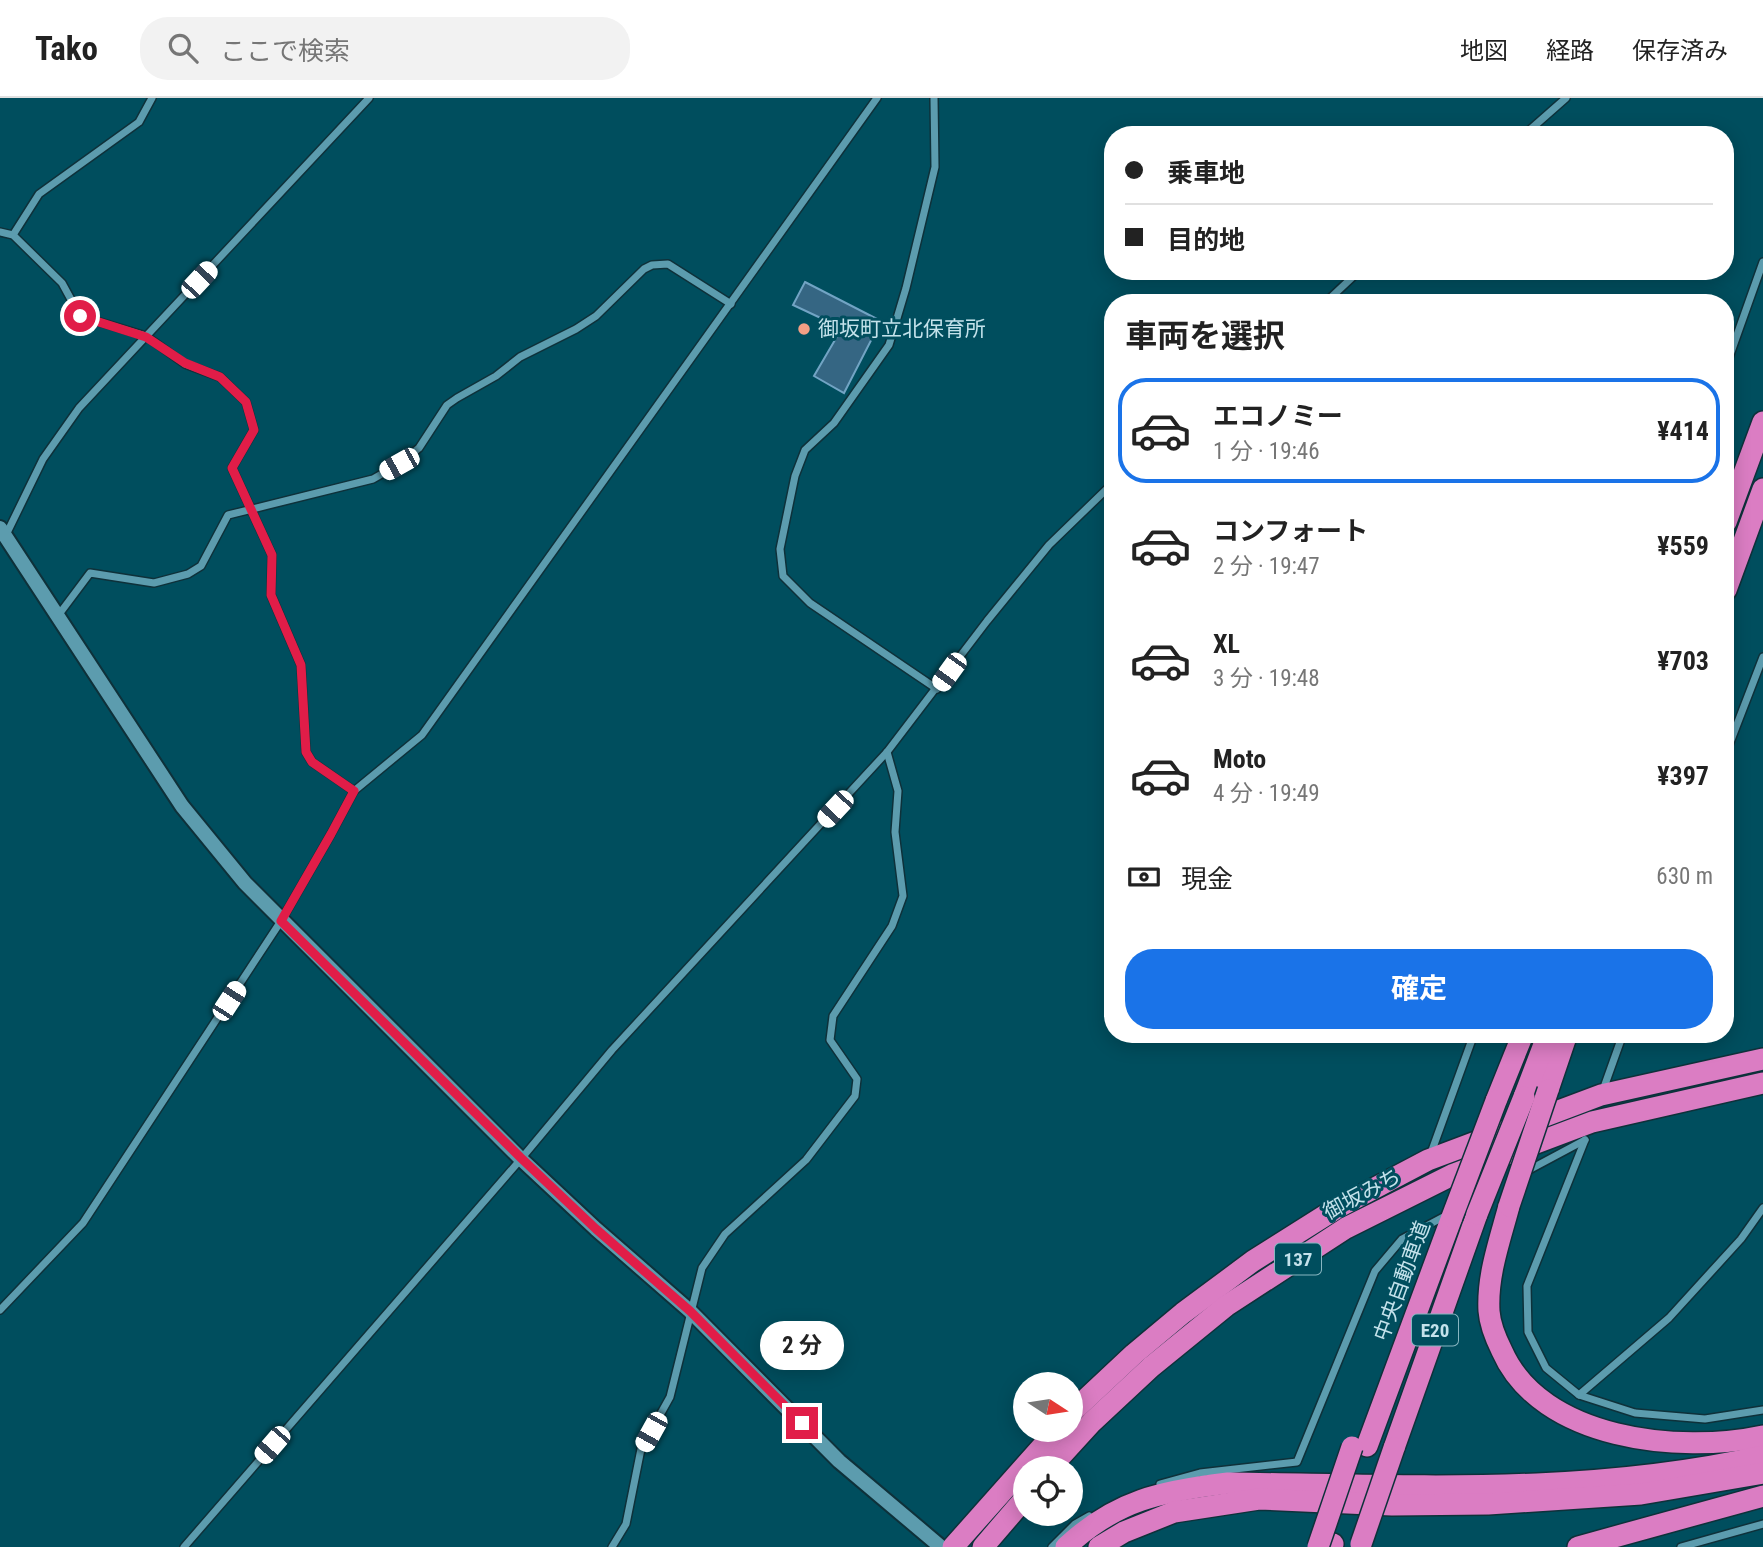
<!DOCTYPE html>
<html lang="ja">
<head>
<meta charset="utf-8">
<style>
	body { margin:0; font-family:"Roboto Condensed","Noto Sans JP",sans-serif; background:#f2f2f2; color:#222; height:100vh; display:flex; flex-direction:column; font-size:26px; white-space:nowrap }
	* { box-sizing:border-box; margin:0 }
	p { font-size:23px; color:#767676 }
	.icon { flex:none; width:38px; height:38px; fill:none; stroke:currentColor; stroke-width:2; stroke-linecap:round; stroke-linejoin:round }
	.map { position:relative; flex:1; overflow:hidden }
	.drawer { position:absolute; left:1104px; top:196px; width:630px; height:749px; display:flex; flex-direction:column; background:#fff; border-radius:28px; box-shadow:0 4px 18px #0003 }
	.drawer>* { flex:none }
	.top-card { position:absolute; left:1104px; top:28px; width:630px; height:154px; border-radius:28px; box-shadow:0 4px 18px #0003; display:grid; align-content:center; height:154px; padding:0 21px; background:#fff }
	.needle { width:46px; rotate:102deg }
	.buttons { position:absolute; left:1013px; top:1274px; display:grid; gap:14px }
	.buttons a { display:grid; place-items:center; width:70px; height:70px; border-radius:50%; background:#fff; box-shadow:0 4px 18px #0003; font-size:35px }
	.end { position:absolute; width:32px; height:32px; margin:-16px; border:9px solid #e11d48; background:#fff; box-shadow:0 0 0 4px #fff }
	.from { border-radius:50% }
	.bubble { position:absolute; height:49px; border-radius:24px; background:#fff; box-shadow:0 4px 18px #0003; font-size:23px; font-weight:700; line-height:49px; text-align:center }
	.car { position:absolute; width:21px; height:42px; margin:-21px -10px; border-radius:9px; box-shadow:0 0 5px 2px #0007; background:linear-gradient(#fff 24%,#345 0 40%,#fff 0 76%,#345 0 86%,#fff 0) }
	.top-card b { display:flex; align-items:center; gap:24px; height:66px; font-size:26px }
	.top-card b+b { border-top:2px solid #e0e0e0 }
	.top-card i { width:18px; height:18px; background:#222 }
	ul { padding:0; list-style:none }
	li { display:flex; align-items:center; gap:21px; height:105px; margin:0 14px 10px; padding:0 7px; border:4px solid transparent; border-radius:28px }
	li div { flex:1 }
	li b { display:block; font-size:26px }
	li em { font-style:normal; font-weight:700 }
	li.active { border-color:#1a73e8 }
	li>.icon { width:63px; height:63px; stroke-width:1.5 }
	h2 { padding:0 21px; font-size:32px; line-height:84px }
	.pay { display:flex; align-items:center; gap:18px; height:77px; padding:0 21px; font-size:26px }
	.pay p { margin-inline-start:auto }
	.cta { display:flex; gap:14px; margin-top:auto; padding:14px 21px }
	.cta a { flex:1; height:80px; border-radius:28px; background:#1a73e8; color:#fff; font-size:28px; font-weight:700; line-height:80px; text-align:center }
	header { display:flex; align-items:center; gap:42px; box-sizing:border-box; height:98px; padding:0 35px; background:#fff; border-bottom:2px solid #e0e0e0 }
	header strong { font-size:33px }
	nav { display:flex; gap:38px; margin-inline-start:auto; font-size:24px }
	.search { width:490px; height:63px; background:#f2f2f2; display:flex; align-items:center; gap:18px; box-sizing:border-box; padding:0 24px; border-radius:28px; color:#767676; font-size:26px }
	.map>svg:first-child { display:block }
</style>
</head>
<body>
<header>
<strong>Tako</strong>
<div class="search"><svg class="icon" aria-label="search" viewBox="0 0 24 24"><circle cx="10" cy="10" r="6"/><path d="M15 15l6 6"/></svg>ここで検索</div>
<nav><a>地図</a><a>経路</a><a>保存済み</a></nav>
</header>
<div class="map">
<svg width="1763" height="1449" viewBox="0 0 1763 1449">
	<rect width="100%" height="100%" fill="#004e5e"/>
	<!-- building -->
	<path fill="#356683" stroke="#72a4c4" stroke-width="2" d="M805 184 881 223 844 295 814 278 842 230 793 207Z"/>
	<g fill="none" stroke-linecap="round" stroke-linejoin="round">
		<defs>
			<g id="street">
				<path d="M934 0 935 69 906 190 889 247 834 325 805 352 795 378 780 451 783 478 810 505 937 591"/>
				<path d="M1524 37 1566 0"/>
				<path d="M0 134 13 137 62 185 80 218 146 238 185 266 220 279 246 304 254 332 232 370 272 457 271 497 301 567 306 654 312 664 354 693"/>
				<path d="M13 137 39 96 139 24 152 0"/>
				<path d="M1325 205 1359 173"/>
				<path d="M1726 268 1763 164"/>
				<path d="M5 439 43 361 79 310 369 0"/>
				<path d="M57 519 90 475 154 485 188 476 201 468 228 417 373 381 399 366 419 350 447 307 457 300 496 278 520 259 576 231 596 218 644 171 652 167 668 166 731 206"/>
				<path d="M1726 655 1763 559"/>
				<path d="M1603 992 1623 936"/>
				<path d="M1585 1042 1527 1188 1528 1234 1546 1270 1579 1297 1635 1315 1705 1321 1763 1312"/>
				<path d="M1431 1055 1474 936"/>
				<path d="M1527 1073 1585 1042"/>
				<path d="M0 1212 83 1125 281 823 331 736 354 693 422 637 877 0"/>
				<path d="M1579 1297 1669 1220 1741 1141 1763 1110"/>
				<path d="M1160 1386 1200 1375 1297 1364 1375 1173 1402 1141 1449 1116"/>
				<path d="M184 1449 521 1061 612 952 887 654 987 523 1049 447 1113 385"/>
				<path d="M612 1449 626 1426 641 1351 670 1299 702 1170 725 1136 806 1062 855 998 857 981 830 942 833 918 892 828 903 798 895 734 898 693 887 654"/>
				<path d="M1052 1449 1075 1426 1089 1418"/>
				<path d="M1681 1449 1763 1426"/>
			</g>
			<path id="secondary" d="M0 430 182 708 245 785 521 1061 596 1131 690 1213 839 1363 941 1449"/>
			<g id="highway">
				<path d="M1726 424 1763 324"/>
				<path d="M1726 492 1763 391"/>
				<path d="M1548 992 1567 936"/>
				<path d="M1524 999 1548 936"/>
				<path d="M1496 1003 1523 936"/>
				<path d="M1509 1108C1500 1142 1487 1177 1489 1213 1490 1227 1496 1241 1502 1253 1541 1342 1680 1356 1763 1338"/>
				<path d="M1071 1315 1134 1256 1183 1215 1253 1163 1337 1110 1428 1062 1601 997 1763 961"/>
				<path d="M1367 1348 1452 1119"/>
				<path d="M1394 1350 1477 1116"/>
				<path d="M1050 1370 1092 1324 1151 1269 1226 1208 1346 1130 1454 1076 1592 1024 1763 985"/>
				<path d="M953 1449 1057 1332"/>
				<path d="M983 1449 1026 1399"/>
				<path d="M1066 1449C1116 1402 1162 1393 1228 1385 1411 1387 1583 1398 1763 1358"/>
				<path d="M1099 1449 1124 1434 1174 1414 1259 1401 1392 1407 1488 1406 1641 1396 1763 1375"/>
				<path d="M1332 1449 1333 1446"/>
				<path d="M1578 1449 1763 1398"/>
			</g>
		</defs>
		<!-- street casing -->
		<use href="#street" stroke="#0e313a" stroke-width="10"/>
		<!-- secondary casing -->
		<use href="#secondary" stroke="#0e313a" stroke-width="18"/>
		<!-- highway casing -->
		<use href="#highway" stroke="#0e313a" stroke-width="24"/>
		<!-- street -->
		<use href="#street" stroke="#5c9cae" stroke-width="7"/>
		<!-- secondary -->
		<use href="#secondary" stroke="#5c9cae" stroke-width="14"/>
		<!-- highway -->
		<use href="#highway" stroke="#db7dc3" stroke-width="21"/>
		<defs>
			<g id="highway-bridge">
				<path d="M1509 1108 1548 992"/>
				<path d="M1477 1116 1524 999"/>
				<path d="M1452 1119 1496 1003"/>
				<path d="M1361 1446 1394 1350"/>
				<path d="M1318 1449 1352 1349"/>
			</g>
		</defs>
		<!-- highway-bridge casing -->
		<use href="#highway-bridge" stroke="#0e313a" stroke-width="24" stroke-linecap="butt"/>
		<!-- highway-bridge -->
		<use href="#highway-bridge" stroke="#db7dc3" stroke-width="21"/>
	</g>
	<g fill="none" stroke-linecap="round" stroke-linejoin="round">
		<!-- route -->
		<path stroke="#e11d48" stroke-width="9" d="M80 218 146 239 185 265 220 279 246 304 254 332 232 370 272 457 271 497 301 567 306 654 312 664 354 693 331 736 281 823 521 1060 596 1131 690 1213 802 1325"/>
	</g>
	<!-- markers -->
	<circle fill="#f39f85" stroke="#004e5e" stroke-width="2.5" cx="804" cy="231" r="7"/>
	<g text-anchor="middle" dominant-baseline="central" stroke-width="6" stroke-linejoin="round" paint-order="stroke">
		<!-- shield labels -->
		<g fill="#004e5e" stroke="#88b6c1" stroke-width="2">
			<rect x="1275" y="1145.5" width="46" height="31" rx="5"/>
			<rect x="1412" y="1216.5" width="46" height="31" rx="5"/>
		</g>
		<g font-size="19" font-weight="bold" fill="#c3e2eb">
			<text x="1298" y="1161">137</text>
			<text x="1435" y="1232">E20</text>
		</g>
		<!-- poi labels -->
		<g font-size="21" fill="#c3e2eb" stroke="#004e5e" text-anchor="start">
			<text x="818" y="231">御坂町立北保育所</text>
		</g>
		<!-- street labels -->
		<g font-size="21" fill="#c3e2eb" stroke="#004e5e">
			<text transform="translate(1362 1096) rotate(-28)">御坂みち</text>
			<text transform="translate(1402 1183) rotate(-70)">中央自動車道</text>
		</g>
	</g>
</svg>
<div class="buttons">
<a><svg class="needle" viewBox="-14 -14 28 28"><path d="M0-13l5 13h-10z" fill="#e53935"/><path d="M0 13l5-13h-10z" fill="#767676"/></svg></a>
<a><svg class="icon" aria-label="locate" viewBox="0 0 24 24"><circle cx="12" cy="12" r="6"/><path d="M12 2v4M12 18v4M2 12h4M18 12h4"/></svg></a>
</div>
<i class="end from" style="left:80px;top:218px"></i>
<i class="end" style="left:802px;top:1325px"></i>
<div class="bubble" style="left:760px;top:1223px;width:84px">2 分</div>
<i class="car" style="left:199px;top:182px;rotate:43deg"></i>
<i class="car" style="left:399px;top:366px;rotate:241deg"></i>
<i class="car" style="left:949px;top:574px;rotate:216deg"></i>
<i class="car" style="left:835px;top:711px;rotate:223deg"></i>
<i class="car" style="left:229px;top:903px;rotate:33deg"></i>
<i class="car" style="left:651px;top:1334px;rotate:209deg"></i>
<i class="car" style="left:272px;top:1347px;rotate:221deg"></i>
<div class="top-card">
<b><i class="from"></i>乗車地</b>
<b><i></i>目的地</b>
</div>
<section class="drawer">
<h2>車両を選択</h2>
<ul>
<li class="active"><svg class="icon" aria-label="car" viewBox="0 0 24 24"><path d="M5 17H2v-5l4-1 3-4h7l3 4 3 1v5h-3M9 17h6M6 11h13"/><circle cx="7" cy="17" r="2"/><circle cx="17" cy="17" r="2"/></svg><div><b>エコノミー</b><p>1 分 · 19:46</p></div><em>¥414</em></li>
<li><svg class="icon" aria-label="car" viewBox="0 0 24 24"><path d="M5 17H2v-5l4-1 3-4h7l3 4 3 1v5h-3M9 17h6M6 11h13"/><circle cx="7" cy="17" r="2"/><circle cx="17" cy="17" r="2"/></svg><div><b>コンフォート</b><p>2 分 · 19:47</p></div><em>¥559</em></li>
<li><svg class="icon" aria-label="car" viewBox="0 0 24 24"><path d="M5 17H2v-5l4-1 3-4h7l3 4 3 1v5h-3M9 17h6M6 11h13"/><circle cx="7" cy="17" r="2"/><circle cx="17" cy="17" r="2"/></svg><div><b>XL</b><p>3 分 · 19:48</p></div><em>¥703</em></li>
<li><svg class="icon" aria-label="car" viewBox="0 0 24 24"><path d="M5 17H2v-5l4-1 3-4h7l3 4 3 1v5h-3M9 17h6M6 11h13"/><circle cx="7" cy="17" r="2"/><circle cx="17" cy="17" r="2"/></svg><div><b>Moto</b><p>4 分 · 19:49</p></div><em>¥397</em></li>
</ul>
<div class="pay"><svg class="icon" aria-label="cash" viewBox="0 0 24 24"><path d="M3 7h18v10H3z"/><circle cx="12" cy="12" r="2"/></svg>現金<p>630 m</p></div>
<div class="cta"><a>確定</a></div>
</section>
</div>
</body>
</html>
